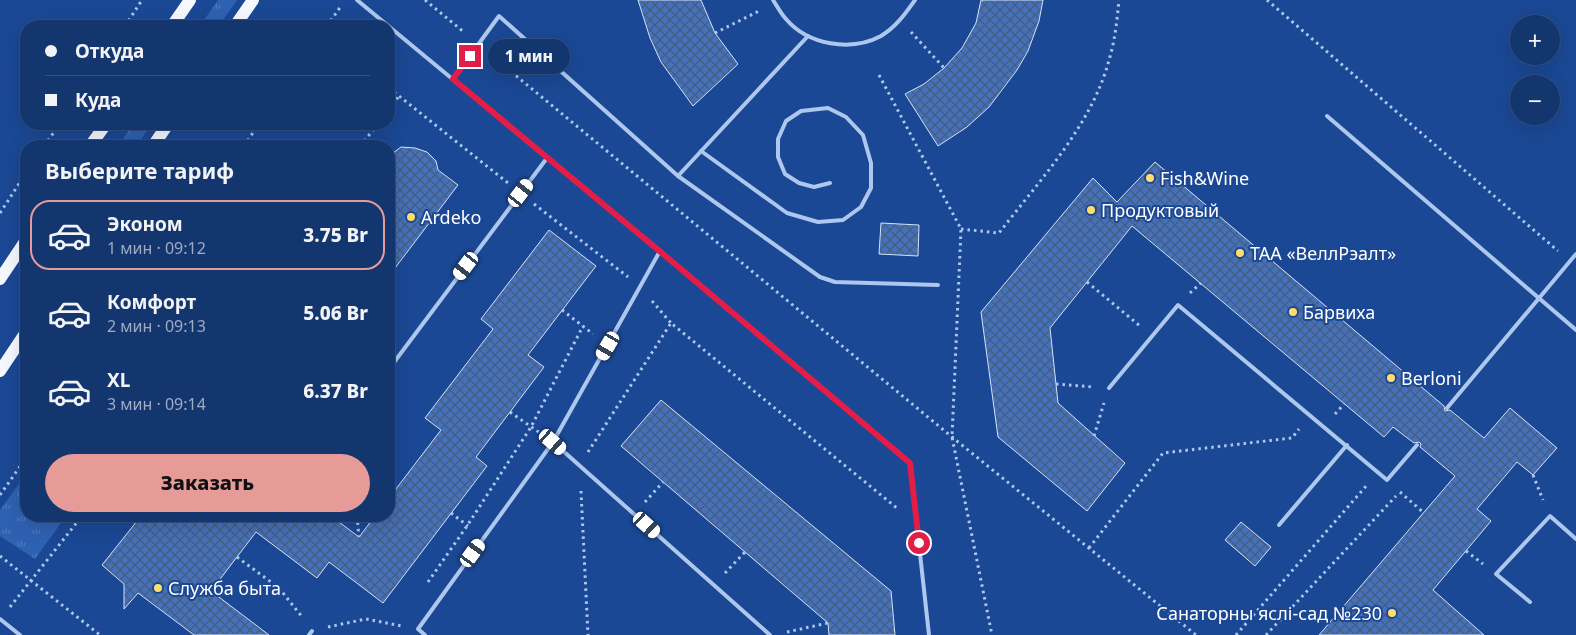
<!DOCTYPE html>
<html lang="ru">
<head>
<meta charset="utf-8">
<style>
	body { margin:0; font-family:"Noto Sans",sans-serif; background:#1d3e74; color:#f1f3f6; height:100vh; display:flex; flex-direction:column; font-size:19px; white-space:nowrap }
	* { box-sizing:border-box; margin:0 }
	p { font-size:16px; color:#9dabc3 }
	.icon { flex:none; width:28px; height:28px; fill:none; stroke:currentColor; stroke-width:2; stroke-linecap:round; stroke-linejoin:round }
	.map { position:relative; flex:1; overflow:hidden }
	.side { position:absolute; left:20px; top:140px; width:375px; height:382px; display:flex; flex-direction:column; background:#14366f; border-radius:20px; box-shadow:0 5px 20px #0002,0 0 0 1px #335082 }
	.side>* { flex:none }
	.banner { position:absolute; left:20px; top:20px; width:375px; height:110px; border-radius:20px; box-shadow:0 5px 20px #0002,0 0 0 1px #335082; display:grid; align-content:center; height:110px; padding:0 25px; background:#14366f }
	.fabs { position:absolute; left:1510px; top:15px; display:grid; gap:10px }
	.fabs a { display:grid; place-items:center; width:50px; height:50px; border-radius:50%; background:#14366f; box-shadow:0 5px 20px #0002,0 0 0 1px #335082; font-size:25px }
	.end { position:absolute; width:22px; height:22px; margin:-11px; border:6px solid #e11d48; background:#fff; box-shadow:0 0 0 2px #fff }
	.from { border-radius:50% }
	.bubble { position:absolute; height:35px; border-radius:18px; background:#14366f; box-shadow:0 5px 20px #0002,0 0 0 1px #335082; font-size:16px; font-weight:800; line-height:35px; text-align:center }
	.car { position:absolute; width:15px; height:30px; margin:-15px -8px; border-radius:6px; box-shadow:0 0 4px 1px #0007; background:linear-gradient(#fff 24%,#345 0 40%,#fff 0 76%,#345 0 86%,#fff 0) }
	.banner b { display:flex; align-items:center; gap:18px; height:48px; font-size:19px }
	.banner b+b { border-top:1px solid #335082 }
	.banner i { width:12px; height:12px; background:#f1f3f6 }
	ul { padding:0; list-style:none }
	li { display:flex; align-items:center; gap:15px; height:70px; margin:0 10px 8px; padding:0 15px; border:2px solid transparent; border-radius:20px }
	li div { flex:1 }
	li b { display:block; font-size:19px }
	li em { font-style:normal; font-weight:800 }
	li.active { border-color:#e69b98 }
	li>.icon { width:45px; height:45px; stroke-width:1.5 }
	h2 { padding:0 25px; font-size:22px; line-height:60px }
	.primary-button { display:flex; gap:10px; margin-top:auto; padding:10px 25px }
	.primary-button a { flex:1; height:58px; border-radius:30px; background:#e69b98; color:#111; font-size:20px; font-weight:800; line-height:58px; text-align:center }
	.map>svg:first-child { display:block }
</style>
</head>
<body>
<div class="map">
<svg width="1576" height="635" viewBox="0 0 1576 635">
	<defs>
		<pattern id="grass-tufts" width="24" height="20" patternUnits="userSpaceOnUse" patternTransform="scale(1.25)"><rect width="24" height="20" fill="#2f61b2"/><path d="M3 7l-1-3M5 7V3M7 7l1-3M15 17l-1-3M17 17v-4M19 17l1-3" fill="none" stroke="#4e79be"/></pattern>
		<pattern id="building-cross-hatch" width="8" height="8" patternUnits="userSpaceOnUse" patternTransform="scale(1.25)"><rect width="8" height="8" fill="#4471bb"/><path d="M0 0l8 8M0 8l8-8" fill="none" stroke="#485d7e"/></pattern>
	</defs>
	<rect width="100%" height="100%" fill="#1b4894"/>
	<!-- grass -->
	<g fill="url(#grass-tufts)">
		<path d="M218 0H237L219 26H200Z"/>
		<path d="M133 124H152L136 146H118Z"/>
		<path d="M26 474V516H66L35 559 0 536V510Z"/>
	</g>
	<!-- building -->
	<g fill="url(#building-cross-hatch)" stroke="#d4e3fb">
		<path d="M638 0H701L715 33 738 64 693 106 661 62 650 38Z"/>
		<path d="M981 0H1043L1039 21 1028 51 1017 70 989 107 967 127 938 146 905 94 924 84 944 68 962 48 976 23Z"/>
		<path d="M401 147 415 148 427 152 436 161 438 170 458 185 389 276V156Z"/>
		<path d="M1155 162 1444 406 1445 411 1450 410 1484 438 1510 408 1557 448 1533 475 1517 462 1477 509 1491 521 1433 590 1484 635H1319L1455 476 1420 447 1421 444 1419 442 1414 443 1393 427 1384 437 1132 226 1050 328 1058 403 1125 463 1087 511 998 437 981 312 1093 178 1117 202Z"/>
		<path d="M881 223 919 225 918 256 879 254Z"/>
		<path d="M549 230 596 266 528 355 544 367 476 457 487 466 383 603 329 562 317 578 256 532 211 591 269 635H194L138 593 124 609V584L102 565 141 516H331L359 537 375 516H389V498L441 430 425 418 493 329 481 319Z"/>
		<path d="M661 400 891 591 895 635H829L828 623 621 446Z"/>
		<path d="M1241 522 1271 547 1255 566 1225 540Z"/>
	</g>
	<g fill="none" stroke-linecap="round" stroke-linejoin="round">
		<!-- path -->
		<g stroke="#adc7ef" stroke-width="3" stroke-dasharray="2.5 4" stroke-linecap="butt">
			<path d="M425 0 465 33"/>
			<path d="M982 0H983"/>
			<path d="M1267 0 1558 251"/>
			<path d="M125 26 142 0"/>
			<path d="M327 26 341 6"/>
			<path d="M911 32 944 68"/>
			<path d="M715 33 761 10"/>
			<path d="M491 55 952 437 1196 635"/>
			<path d="M879 75 961 229 952 437 992 635"/>
			<path d="M389 88 508 183"/>
			<path d="M389 110 399 96"/>
			<path d="M44 146 60 124"/>
			<path d="M244 146 259 124"/>
			<path d="M360 146 378 124"/>
			<path d="M534 204 628 277"/>
			<path d="M0 213 26 173"/>
			<path d="M961 229 999 233C1039 181 1092 125 1109 60 1115 41 1117 20 1119 0"/>
			<path d="M1087 282 1140 326"/>
			<path d="M1190 293 1201 283"/>
			<path d="M652 301 671 323"/>
			<path d="M562 310 593 334"/>
			<path d="M1056 384 1093 387"/>
			<path d="M510 412 540 433"/>
			<path d="M1335 414 1344 404"/>
			<path d="M1094 436 1104 403"/>
			<path d="M588 452 671 323 898 509"/>
			<path d="M1533 475 1543 500"/>
			<path d="M581 491 588 635"/>
			<path d="M1400 492 1424 513"/>
			<path d="M0 495 26 458"/>
			<path d="M645 502 663 482"/>
			<path d="M451 513 468 526"/>
			<path d="M357 516 359 537"/>
			<path d="M1089 548 1163 453 1292 438 1299 429"/>
			<path d="M1466 551 1483 564"/>
			<path d="M0 556 100 635"/>
			<path d="M237 557 279 588 303 618"/>
			<path d="M725 573 745 552"/>
			<path d="M428 582 467 526 531 427 583 326"/>
			<path d="M10 607 82 516"/>
			<path d="M328 627 366 619 402 626"/>
			<path d="M787 632 828 623"/>
			<path d="M1236 635 1367 485"/>
			<path d="M1266 635 1396 496"/>
		</g>
		<!-- service -->
		<g stroke="#adc7ef" stroke-width="4">
			<path d="M357 0 660 251 910 463 929 635"/>
			<path d="M773 0C777 6 781 14 786 19 808 45 851 52 881 36 896 27 905 14 915 0"/>
			<path d="M453 79 499 16 678 176 820 277 835 282 938 285"/>
			<path d="M1327 116 1576 330"/>
			<path d="M701 151 787 213 818 222 843 220 861 207 871 188V163L863 135 846 117 828 108 801 111 786 121 778 139V157L785 174 799 183 814 187 830 183"/>
			<path d="M678 176 808 36"/>
			<path d="M660 251 553 442 770 635"/>
			<path d="M389 369 547 158"/>
			<path d="M1109 388 1178 305 1387 480 1417 445"/>
			<path d="M1447 408 1576 254"/>
			<path d="M1279 525 1347 445"/>
			<path d="M1530 602 1496 574 1550 516 1576 539"/>
			<path d="M0 619 20 635"/>
			<path d="M309 635 312 631"/>
			<path d="M425 635 418 629 553 442"/>
		</g>
		<!-- primary -->
		<g stroke="#f5f9ff" stroke-width="12">
			<path d="M172 26 190 0"/>
			<path d="M235 26 253 0"/>
			<path d="M90 146 106 124"/>
			<path d="M153 146 168 124"/>
			<path d="M0 279 26 240"/>
			<path d="M0 371 26 332"/>
		</g>
	</g>
	<g fill="none" stroke-linecap="round" stroke-linejoin="round">
		<!-- route -->
		<path stroke="#e11d48" stroke-width="6" d="M470 56 453 79 675 264 910 463 919 543"/>
	</g>
	<!-- markers -->
	<g fill="#ffde6b" stroke="#1b4894" stroke-width="2">
		<circle cx="1150" cy="178" r="5"/>
		<circle cx="1091" cy="210" r="5"/>
		<circle cx="411" cy="217" r="5"/>
		<circle cx="1240" cy="253" r="5"/>
		<circle cx="1293" cy="312" r="5"/>
		<circle cx="1391" cy="378" r="5"/>
		<circle cx="158" cy="588" r="5"/>
		<circle cx="1392" cy="613" r="5"/>
	</g>
	<g text-anchor="middle" dominant-baseline="central" stroke-width="4" stroke-linejoin="round" paint-order="stroke">
		<!-- poi labels -->
		<g font-size="18" fill="#fff" stroke="#1b4894" text-anchor="start">
			<text x="1160" y="178">Fish&amp;Wine</text>
			<text x="1101" y="210">Продуктовый</text>
			<text x="421" y="217">Ardeko</text>
			<text x="1250" y="253">ТАА «ВеллРэалт»</text>
			<text x="1303" y="312">Барвиха</text>
			<text x="1401" y="378">Berloni</text>
			<text x="168" y="588">Служба быта</text>
			<text x="1382" y="613" text-anchor="end">Санаторны яслі-сад №230</text>
		</g>
	</g>
</svg>
<div class="fabs">
<a>+</a>
<a>−</a>
</div>
<i class="end from" style="left:919px;top:543px"></i>
<i class="end" style="left:470px;top:56px"></i>
<div class="bubble" style="left:488px;top:39px;width:82px">1 мин</div>
<i class="car" style="left:521px;top:193px;rotate:37deg"></i>
<i class="car" style="left:466px;top:266px;rotate:217deg"></i>
<i class="car" style="left:608px;top:346px;rotate:210deg"></i>
<i class="car" style="left:553px;top:442px;rotate:131deg"></i>
<i class="car" style="left:647px;top:525px;rotate:132deg"></i>
<i class="car" style="left:473px;top:553px;rotate:36deg"></i>
<div class="banner">
<b><i class="from"></i>Откуда</b>
<b><i></i>Куда</b>
</div>
<section class="side">
<h2>Выберите тариф</h2>
<ul>
<li class="active"><svg class="icon" aria-label="car" viewBox="0 0 24 24"><path d="M5 17H2v-5l4-1 3-4h7l3 4 3 1v5h-3M9 17h6M6 11h13"/><circle cx="7" cy="17" r="2"/><circle cx="17" cy="17" r="2"/></svg><div><b>Эконом</b><p>1 мин · 09:12</p></div><em>3.75 Br</em></li>
<li><svg class="icon" aria-label="car" viewBox="0 0 24 24"><path d="M5 17H2v-5l4-1 3-4h7l3 4 3 1v5h-3M9 17h6M6 11h13"/><circle cx="7" cy="17" r="2"/><circle cx="17" cy="17" r="2"/></svg><div><b>Комфорт</b><p>2 мин · 09:13</p></div><em>5.06 Br</em></li>
<li><svg class="icon" aria-label="car" viewBox="0 0 24 24"><path d="M5 17H2v-5l4-1 3-4h7l3 4 3 1v5h-3M9 17h6M6 11h13"/><circle cx="7" cy="17" r="2"/><circle cx="17" cy="17" r="2"/></svg><div><b>XL</b><p>3 мин · 09:14</p></div><em>6.37 Br</em></li>
</ul>
<div class="primary-button"><a>Заказать</a></div>
</section>
</div>
</body>
</html>
